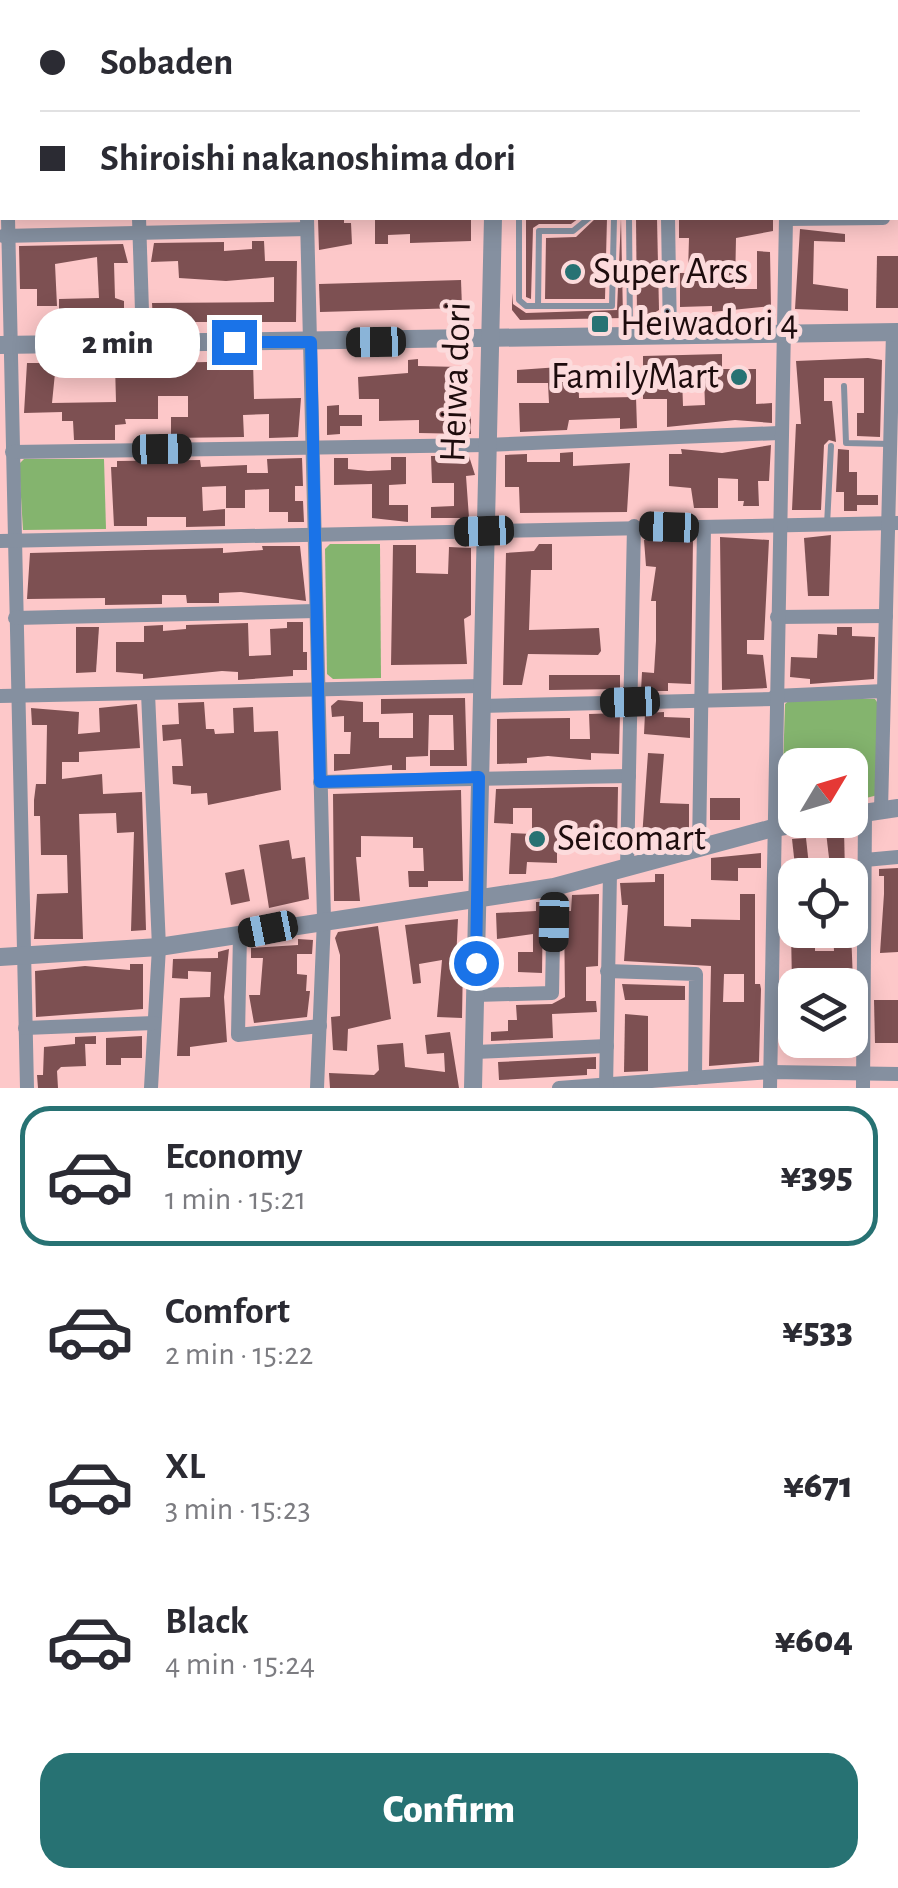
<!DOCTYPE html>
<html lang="en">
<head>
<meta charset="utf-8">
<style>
	body { margin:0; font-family:"Alegreya Sans",sans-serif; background:#f2f2f3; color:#2b2b33; height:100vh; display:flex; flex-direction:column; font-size:38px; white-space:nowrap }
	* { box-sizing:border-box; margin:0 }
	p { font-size:32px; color:#7c7c81 }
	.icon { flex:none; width:55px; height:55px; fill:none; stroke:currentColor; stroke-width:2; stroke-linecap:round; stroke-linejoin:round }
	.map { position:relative; height:1088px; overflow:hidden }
	.details { display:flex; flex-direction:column; background:#fff; flex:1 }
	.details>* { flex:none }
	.hud { position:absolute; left:0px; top:0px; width:900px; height:220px; box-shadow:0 5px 25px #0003; display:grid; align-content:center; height:220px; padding:0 40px; background:#fff }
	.needle { width:65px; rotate:52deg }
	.buttons { position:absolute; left:778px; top:748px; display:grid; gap:20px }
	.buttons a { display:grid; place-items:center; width:90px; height:90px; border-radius:20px; background:#fff; box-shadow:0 5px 25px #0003; font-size:50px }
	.end { position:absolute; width:45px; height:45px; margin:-22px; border:12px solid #1a73e8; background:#fff; box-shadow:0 0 0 5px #fff }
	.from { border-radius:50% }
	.bubble { position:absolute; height:70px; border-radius:30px; background:#fff; box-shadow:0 5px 25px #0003; font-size:32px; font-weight:800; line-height:70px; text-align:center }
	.car { position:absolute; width:30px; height:60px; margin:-30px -15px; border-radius:12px; box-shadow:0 0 8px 2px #0007; background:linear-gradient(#222 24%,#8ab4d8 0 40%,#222 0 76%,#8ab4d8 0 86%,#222 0) }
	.hud b { display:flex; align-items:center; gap:35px; height:95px; font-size:38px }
	.hud b+b { border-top:2px solid #e1e1e2 }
	.hud i { width:25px; height:25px; background:#2b2b33 }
	ul { padding:18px 0 0; list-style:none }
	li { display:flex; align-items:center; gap:30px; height:140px; margin:0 20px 15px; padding:0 20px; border:5px solid transparent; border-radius:30px }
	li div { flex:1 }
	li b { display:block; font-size:38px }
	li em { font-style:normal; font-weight:800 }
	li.current { border-color:#277273 }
	li>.icon { width:90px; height:90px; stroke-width:1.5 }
	.button { display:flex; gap:20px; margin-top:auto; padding:20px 40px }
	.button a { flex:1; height:115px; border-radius:30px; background:#277273; color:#fff; font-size:40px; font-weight:800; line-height:115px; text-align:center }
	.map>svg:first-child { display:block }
</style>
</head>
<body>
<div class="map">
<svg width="898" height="1088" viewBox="0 0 898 1088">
	<rect width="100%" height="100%" fill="#fdc8c9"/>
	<!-- green -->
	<g fill="#84b46e">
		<path d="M24 459H104L106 529 23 530 19 464Z"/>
		<path d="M330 544H380L381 678 333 679 327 674 325 549Z"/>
		<path d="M791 699H875L879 705 878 795 850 802V765H795V808L782 801 785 704Z"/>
	</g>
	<!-- building -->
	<g fill="#7d5052" fill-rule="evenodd">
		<path d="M375 218H471V241L410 243V234L388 235V244H375Z"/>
		<path d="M526 218H579L571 224H539L533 228 531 299 526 297Z"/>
		<path d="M596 218H607L605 299H545L546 238 576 237Z"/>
		<path d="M621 218 623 318 520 320 512 310V293L513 304 526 313 617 310Z"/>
		<path d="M636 218H657L659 310 652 314H637Z"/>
		<path d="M679 218H773V231L736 238 735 289H757V251L770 252 771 306 712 312V306L680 307V273H688L689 238H679Z"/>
		<path d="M344 219V223H351L352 244 319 250 318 220Z"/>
		<path d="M800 229 845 234V242L814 241 813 284 848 289V311L795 309Z"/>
		<path d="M252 241H264L265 261H297L296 322H153L152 303 274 302V277L226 281 179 278 178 261 151 262 154 243 224 242V251L252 249Z"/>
		<path d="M123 244 128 263H114L115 298 124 301V320L59 322V299L99 298 97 257 55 264 57 306H37V289H20L19 246Z"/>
		<path d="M877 256H898V308H876Z"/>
		<path d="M461 280 462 308 320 312 319 284Z"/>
		<path d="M722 354V369H756V404L772 403V423L735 420 667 427V399H643V356ZM682 377H704L705 405 683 406Z"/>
		<path d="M868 358 882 360 880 437 857 436V413H864V378H824V401H832L836 442 829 440 824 445 821 510H792L796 424H801L796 361Z"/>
		<path d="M418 359V366L459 367V400H465V416H471V434L419 433V420L379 421V399H359L358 377 408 373V360Z"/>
		<path d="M253 361 254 399 301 398 298 437 269 438V414L243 415 244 437 171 438V417H188V396H158V419H125L126 424 115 425V440H74L73 421H62V412L24 413 27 363H56L52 403 116 402 115 364Z"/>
		<path d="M574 366 578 368 579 398 636 397 637 428 620 429V418L569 420 567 430 520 432 519 403H549L548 383H517V370Z"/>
		<path d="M339 405V415H362V426H340V434L327 435V406Z"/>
		<path d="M771 445 769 481H758L759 506H743L744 501H738V479L718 478V508H694L691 488 669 486V454H682L681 449 722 453Z"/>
		<path d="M838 449 849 450V472H857V495H878V505H857V511H844V492H836Z"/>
		<path d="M573 452V466L630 463 627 512 520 513 519 487H505V455L527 454V462H560V453Z"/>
		<path d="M431 456H469L475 475 466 476 469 518H431V507L454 506V483H432Z"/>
		<path d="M391 457H406V484L389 485V505H408V522L372 518V484L334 485V458H348V469L368 471 391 470Z"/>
		<path d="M302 458 303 486H295V501H303L304 522H288V512H269V489L245 490V508H226V486L202 487 203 511 225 509V526L186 527V517H147V526H114L111 467H117V461L200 460 201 467 247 465V473H268L267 459Z"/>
		<path d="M831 535 829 596H808L804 538Z"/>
		<path d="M720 537 769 540 764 640H747V654L763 655 767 688 722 690Z"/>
		<path d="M693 538 691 684 668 683V691H641L642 672 654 673 656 641V601H651L656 567 646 566 644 540Z"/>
		<path d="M539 544H552V570H531L529 630 599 628 601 651 598 655 528 654 522 685H503L506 553 534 551Z"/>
		<path d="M393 545H416V573L448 574 449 547 471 548V615L464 619 467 664 391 665Z"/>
		<path d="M262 546H300L306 601 241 592 219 593V603H187L186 595H162V604L105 605V598L27 599 30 553 223 548V553L263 550Z"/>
		<path d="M287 622H303V652H307V670H293V676L238 680V672L222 671 143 679V674L116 672V642H144V626L163 625V631L186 629V625L248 623 249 656 271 655 270 629 287 628Z"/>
		<path d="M76 627H99L96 672 76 673Z"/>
		<path d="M837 627H852V636L875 637 874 679 810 684V679L790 677 791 657 817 658 818 634 837 635Z"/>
		<path d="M549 675H620V689L549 690Z"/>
		<path d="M465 698 467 766H430V750H454L453 715H429L428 756 406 757V770H392V765L334 771V754H350L351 732H344V716L332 717 331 706 338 700 363 702V722H379V738H413V713L381 714V699Z"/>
		<path d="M204 702 206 729H214L215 734 234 733 233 708 253 707 254 732 278 731 281 790 208 805 207 793 191 794V786L173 784 172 766H183L181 739 163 741 162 725 179 724 178 703Z"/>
		<path d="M137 704 140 748 79 752V762H62V779L102 774 103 794 142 792 146 930 131 931 134 832 117 833 116 813 79 814 83 939H34L37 894 68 893 67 855H41L40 816H34V800L36 784H46L47 725H32L31 708 79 712 78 734 100 732 99 708Z"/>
		<path d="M664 712V717L690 718V738L644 734 645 713Z"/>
		<path d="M620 713 619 754 591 753V760L548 756 527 758V763L497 764V719L570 718V739H590L589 714Z"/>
		<path d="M648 753 664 754 660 803 689 804V838H642Z"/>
		<path d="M590 787H618L617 849H608L607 829H589V846L574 845 575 834H557V863L527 862 526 874H509L511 833 532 834V808H513V824L494 823 496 789Z"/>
		<path d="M461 790 463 881H428V887H409L408 871H424L423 848H413V837L361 836V857H356L360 901H334L333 794Z"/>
		<rect x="710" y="798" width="30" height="22"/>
		<path d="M844 829 845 875H831L826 832Z"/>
		<path d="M806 838 810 875H796L792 839Z"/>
		<path d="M289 840 292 859 305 857 309 899 269 908 259 845Z"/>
		<path d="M761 853V868H738V881L711 880V858Z"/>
		<path d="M898 868V952L880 953 884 894V876H879V869Z"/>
		<path d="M244 869 250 901 231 905 225 873Z"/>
		<path d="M655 874H664V926L691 927V919L740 920V894H755V984H760L761 989 759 1062 709 1066 711 966 624 961 628 905H622L620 883 655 882ZM724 974H744V1002H723Z"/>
		<path d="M599 894 598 966 586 967V1001H596L597 1012 552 1014 553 1038 491 1041V1032L508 1031V1020H517L516 1005 552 1004 565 997 564 911H571L572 895Z"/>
		<path d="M536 902H543L542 973 518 972V952H533V934L497 939 496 913 536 911Z"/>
		<path d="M458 919 456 961H463L462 1018 437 1017 442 960 419 964 421 983 413 984 405 925Z"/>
		<path d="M378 926 391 1019 348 1029 347 1051 333 1050 331 1017 340 1016V955L335 938 338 932Z"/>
		<path d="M791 930 815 933V951H834L833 930H851L853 982 792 985Z"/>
		<path d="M298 939 313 940 312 954H297V974L307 975 306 991H310L307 1017 254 1023 249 995H260L263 958H251V948L298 945Z"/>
		<path d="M229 949 224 997 227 1042 190 1047V1056H177L180 998 210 997 211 972 188 971V979L172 978 173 959 218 958V952Z"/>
		<path d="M130 964H143V1009L36 1017 35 971 85 966 130 970Z"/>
		<path d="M622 984 685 986V1000H625Z"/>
		<path d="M874 1000H898V1043H875Z"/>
		<path d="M625 1014 648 1016V1071L624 1072Z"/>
		<path d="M450 1032 459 1088H330L329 1073 374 1075 379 1070 377 1045 403 1043 405 1067 445 1072 444 1053 427 1054 425 1035Z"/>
		<path d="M96 1036V1044H85L86 1066 61 1067 57 1071 58 1088H38L37 1075H43L44 1047 75 1044V1037Z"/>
		<path d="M142 1036V1058H121V1065H106V1038Z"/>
		<path d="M596 1057V1069H587V1075L499 1080 498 1062Z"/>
	</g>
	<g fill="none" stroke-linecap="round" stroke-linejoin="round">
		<!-- service -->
		<g stroke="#8590a0" stroke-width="6">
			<path d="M519 218V300L526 306H538L539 231H573L589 218"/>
			<path d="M629 218 630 335"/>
			<path d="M538 306H612L614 218"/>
			<path d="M844 386 846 443 890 444"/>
			<path d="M827 525 831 446"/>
		</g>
		<!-- minor -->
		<g stroke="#8590a0" stroke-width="14">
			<path d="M28 0V2"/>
			<path d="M232 0V2"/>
			<path d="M665 0V2"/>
			<path d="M789 2 790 0"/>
			<path d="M8 218 27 1088"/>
			<path d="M139 218 143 342"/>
			<path d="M307 218 324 919 317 1088"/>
			<path d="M668 218 670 337"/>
			<path d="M786 219 883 218"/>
			<path d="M3 236 307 229"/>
			<path d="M12 452 486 445 779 433"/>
			<path d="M0 541 898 523"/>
			<path d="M777 617 886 616"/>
			<path d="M15 618 316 611"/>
			<path d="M148 693 159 947 151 1088"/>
			<path d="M0 696 481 686"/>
			<path d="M775 696 884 691"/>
			<path d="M481 706 775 699"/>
			<path d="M320 782 629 776"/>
			<path d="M881 810 893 332"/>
			<path d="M699 849 704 528"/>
			<path d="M865 860 898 857"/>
			<path d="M627 869 634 526"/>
			<path d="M240 934 238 1035 320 1026"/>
			<path d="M607 971 696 974 695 1078"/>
			<path d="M476 995 552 993 554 887"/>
			<path d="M25 1028 154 1023"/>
			<path d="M475 1052 607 1046"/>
			<path d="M559 1088 771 1072 898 1074"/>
			<path d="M606 1088 610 873"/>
			<path d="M770 1088 786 218"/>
			<path d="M863 1088 865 813"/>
		</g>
		<!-- tertiary -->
		<g stroke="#8590a0" stroke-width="18">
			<path d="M494 2V0"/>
			<path d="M0 345 898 332"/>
			<path d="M850 815 898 808"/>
			<path d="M0 957 159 947 554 887 773 828 821 820"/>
			<path d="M473 1088 493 218"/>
		</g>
		<!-- secondary -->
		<path stroke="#5d6e85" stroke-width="20" d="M0 85H2"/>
	</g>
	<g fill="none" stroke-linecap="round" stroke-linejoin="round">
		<!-- route -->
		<path stroke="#1a73e8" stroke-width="12" d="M234 342H311L320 782 479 777 476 963"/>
	</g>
	<!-- markers -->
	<g fill="#277273" stroke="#fcdbdc" stroke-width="4">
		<circle cx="573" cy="272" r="10"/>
		<rect x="590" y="314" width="20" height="20" rx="5"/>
		<circle cx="739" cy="377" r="10"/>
		<circle cx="537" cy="839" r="10"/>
	</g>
	<g text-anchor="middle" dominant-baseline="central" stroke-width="10" stroke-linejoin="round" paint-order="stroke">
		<!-- poi labels -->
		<g font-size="38" fill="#1d0c0d" stroke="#fcdbdc" text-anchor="start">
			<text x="593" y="272">Super Arcs</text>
			<text x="620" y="324">Heiwadori 4</text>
			<text x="719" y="377" text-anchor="end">FamilyMart</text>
			<text x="557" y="839">Seicomart</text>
		</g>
		<!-- street labels -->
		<g font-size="38" fill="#1d0c0d" stroke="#fcdbdc">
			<text transform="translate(456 382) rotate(-88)">Heiwa dori</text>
		</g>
	</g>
</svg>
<div class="buttons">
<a><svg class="needle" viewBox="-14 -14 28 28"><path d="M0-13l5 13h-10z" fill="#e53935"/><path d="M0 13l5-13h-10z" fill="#7c7c81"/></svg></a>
<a><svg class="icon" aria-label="locate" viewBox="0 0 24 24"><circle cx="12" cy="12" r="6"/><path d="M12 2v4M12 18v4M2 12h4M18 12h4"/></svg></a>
<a><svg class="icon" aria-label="layers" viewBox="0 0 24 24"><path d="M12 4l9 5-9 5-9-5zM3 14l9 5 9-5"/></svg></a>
</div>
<i class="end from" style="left:476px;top:963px"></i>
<i class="end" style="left:234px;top:342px"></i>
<div class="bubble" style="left:35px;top:308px;width:165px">2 min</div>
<i class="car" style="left:376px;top:342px;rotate:269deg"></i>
<i class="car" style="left:162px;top:449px;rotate:89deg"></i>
<i class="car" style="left:669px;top:527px;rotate:272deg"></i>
<i class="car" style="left:484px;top:531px;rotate:268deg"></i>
<i class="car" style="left:630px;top:702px;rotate:268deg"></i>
<i class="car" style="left:554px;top:922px;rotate:181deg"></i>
<i class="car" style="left:268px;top:929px;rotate:259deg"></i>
<div class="hud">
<b><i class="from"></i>Sobaden</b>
<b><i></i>Shiroishi nakanoshima dori</b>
</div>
</div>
<section class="details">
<ul>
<li class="current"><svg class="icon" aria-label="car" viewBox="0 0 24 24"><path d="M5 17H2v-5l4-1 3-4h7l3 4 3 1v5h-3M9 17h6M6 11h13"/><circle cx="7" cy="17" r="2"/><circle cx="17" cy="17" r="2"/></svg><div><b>Economy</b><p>1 min · 15:21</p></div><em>¥395</em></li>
<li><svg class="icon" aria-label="car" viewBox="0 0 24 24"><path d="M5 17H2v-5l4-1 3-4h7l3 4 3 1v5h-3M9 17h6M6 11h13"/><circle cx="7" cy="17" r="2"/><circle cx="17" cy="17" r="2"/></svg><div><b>Comfort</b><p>2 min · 15:22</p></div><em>¥533</em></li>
<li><svg class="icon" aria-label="car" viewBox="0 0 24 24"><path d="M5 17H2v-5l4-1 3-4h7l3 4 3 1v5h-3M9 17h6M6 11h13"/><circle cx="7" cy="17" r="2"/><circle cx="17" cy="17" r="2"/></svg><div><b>XL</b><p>3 min · 15:23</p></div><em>¥671</em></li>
<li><svg class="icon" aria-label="car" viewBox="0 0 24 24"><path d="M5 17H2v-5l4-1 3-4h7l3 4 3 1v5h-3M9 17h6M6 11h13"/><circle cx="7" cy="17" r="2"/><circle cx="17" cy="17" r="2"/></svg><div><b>Black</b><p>4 min · 15:24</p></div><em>¥604</em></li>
</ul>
<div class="button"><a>Confirm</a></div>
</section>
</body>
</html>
